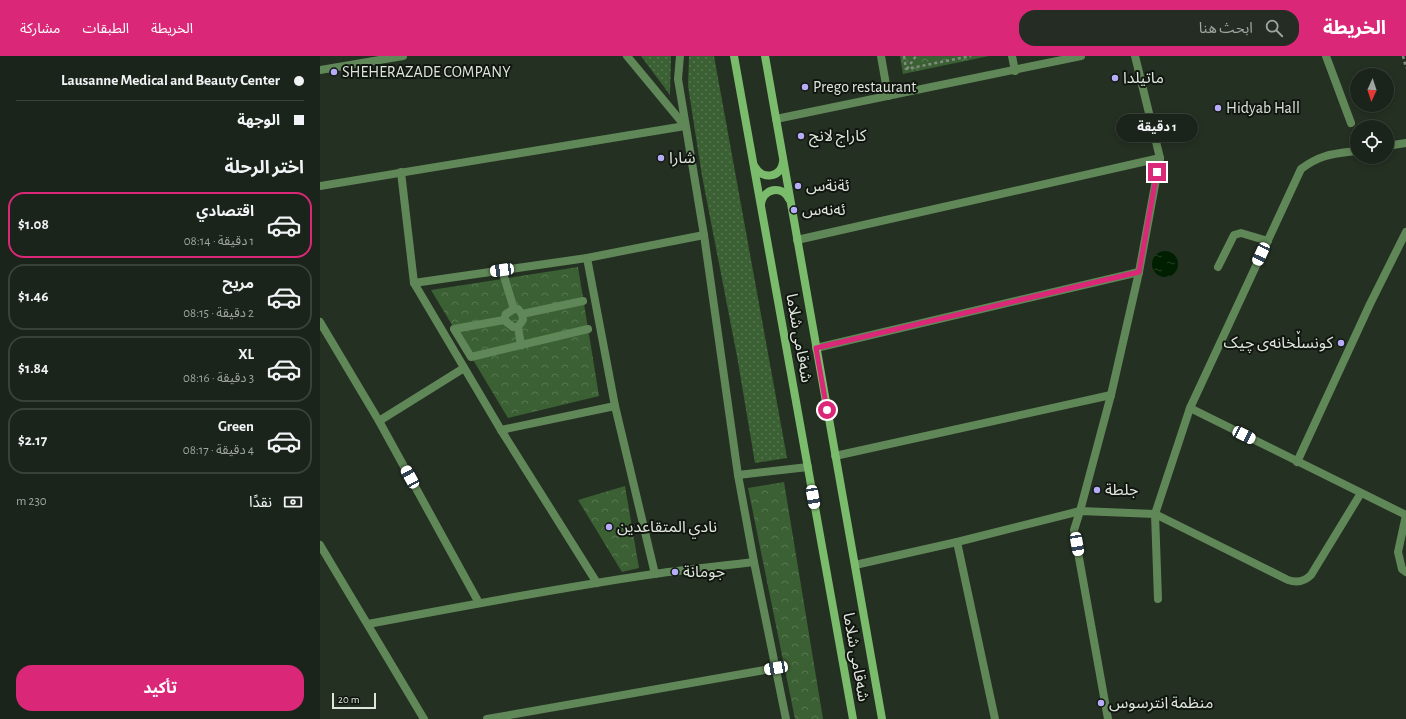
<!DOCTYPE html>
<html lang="ar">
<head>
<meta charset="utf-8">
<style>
	body { margin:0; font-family:"Alegreya Sans","Noto Sans Arabic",sans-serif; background:#242c23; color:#f1f3f6; direction:rtl; height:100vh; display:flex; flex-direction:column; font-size:15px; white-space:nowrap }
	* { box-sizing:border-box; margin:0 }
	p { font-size:13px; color:#a0a4a2 }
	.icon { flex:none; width:22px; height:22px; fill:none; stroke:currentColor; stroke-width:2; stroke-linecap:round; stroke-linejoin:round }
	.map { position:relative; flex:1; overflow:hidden; direction:ltr }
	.drawer { display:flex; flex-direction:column; background:#1b241a; width:320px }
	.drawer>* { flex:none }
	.top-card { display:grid; align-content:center; height:88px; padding:0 16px; background:#1b241a }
	.needle { width:26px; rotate:183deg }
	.controls { position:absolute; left:1030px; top:12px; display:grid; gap:8px }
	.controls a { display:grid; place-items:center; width:44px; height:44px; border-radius:50%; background:#1b241a; box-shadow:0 2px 6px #0003,0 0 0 1px #394139; font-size:20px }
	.scale { position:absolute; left:12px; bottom:10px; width:44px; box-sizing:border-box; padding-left:4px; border:2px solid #dee6dc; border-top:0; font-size:11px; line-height:14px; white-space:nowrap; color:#dee6dc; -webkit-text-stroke:3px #111610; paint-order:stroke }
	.end { position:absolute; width:18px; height:18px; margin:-9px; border:5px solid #db2777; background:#fff; box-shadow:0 0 0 2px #fff }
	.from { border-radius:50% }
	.bubble { position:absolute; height:28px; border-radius:14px; background:#1b241a; box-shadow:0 2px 6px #0003,0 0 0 1px #394139; font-size:13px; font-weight:700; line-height:28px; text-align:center; direction:rtl }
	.car { position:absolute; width:12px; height:24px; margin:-12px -6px; border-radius:5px; box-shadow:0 0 3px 1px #0007; background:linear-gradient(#fff 24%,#345 0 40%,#fff 0 76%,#345 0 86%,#fff 0) }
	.top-card b { display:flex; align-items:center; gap:14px; height:38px; font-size:15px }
	.top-card b+b { border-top:1px solid #394139 }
	.top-card i { width:10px; height:10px; background:#f1f3f6 }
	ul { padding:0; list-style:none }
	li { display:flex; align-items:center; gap:12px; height:66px; margin:0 8px 6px; padding:0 8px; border:2px solid #394139; border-radius:16px }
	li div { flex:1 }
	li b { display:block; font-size:15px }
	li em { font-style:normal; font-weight:700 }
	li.current { border-color:#db2777 }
	li>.icon { width:36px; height:36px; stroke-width:1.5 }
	h2 { padding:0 16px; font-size:18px; line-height:48px }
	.pay { display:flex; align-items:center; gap:10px; height:44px; padding:0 16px; font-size:15px }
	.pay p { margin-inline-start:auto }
	.action { display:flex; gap:8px; margin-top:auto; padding:8px 16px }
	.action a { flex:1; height:46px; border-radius:16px; background:#db2777; color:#fff; font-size:16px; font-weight:700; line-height:46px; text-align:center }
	header { display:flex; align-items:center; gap:24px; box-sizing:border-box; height:56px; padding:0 20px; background:#db2777; color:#fff }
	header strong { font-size:19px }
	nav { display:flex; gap:22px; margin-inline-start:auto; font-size:14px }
	.search { width:280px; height:36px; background:#242c23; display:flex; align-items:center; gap:10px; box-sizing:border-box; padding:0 14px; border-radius:16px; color:#a0a4a2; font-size:15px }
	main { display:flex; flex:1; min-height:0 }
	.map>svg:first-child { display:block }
</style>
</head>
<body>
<header>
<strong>الخريطة</strong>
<div class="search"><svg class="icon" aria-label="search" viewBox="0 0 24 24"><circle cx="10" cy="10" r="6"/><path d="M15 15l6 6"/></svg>ابحث هنا</div>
<nav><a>الخريطة</a><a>الطبقات</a><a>مشاركة</a></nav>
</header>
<main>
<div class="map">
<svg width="1086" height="663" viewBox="0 0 1086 663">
	<defs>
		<pattern id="forest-crowns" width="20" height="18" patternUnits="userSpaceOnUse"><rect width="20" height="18" fill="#3b6033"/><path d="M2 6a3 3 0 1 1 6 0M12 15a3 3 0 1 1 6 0" fill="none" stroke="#577750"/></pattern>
		<pattern id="garden-dots" width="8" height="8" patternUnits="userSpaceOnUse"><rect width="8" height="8" fill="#3b6033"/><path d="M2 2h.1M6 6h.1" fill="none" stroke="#577750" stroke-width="1.8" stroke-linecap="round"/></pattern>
		<pattern id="water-ripples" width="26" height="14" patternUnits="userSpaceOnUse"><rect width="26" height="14" fill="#001f00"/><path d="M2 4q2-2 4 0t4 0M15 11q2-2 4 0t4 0" fill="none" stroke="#254025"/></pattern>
	</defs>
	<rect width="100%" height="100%" fill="#243022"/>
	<!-- forest -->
	<g fill="url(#forest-crowns)">
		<path d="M580 0H669L583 18Z"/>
		<path d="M258 211 279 340 188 362 111 234Z"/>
		<path d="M464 426 503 663H475L428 432Z"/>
		<path d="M305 430 319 512 302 516 258 444Z"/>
	</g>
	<!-- garden -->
	<g fill="url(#garden-dots)">
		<path d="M321 0H351L350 39Z"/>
		<path d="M369 0H394L467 402 435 407 417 300 382 120 368 30Z"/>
	</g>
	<!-- water -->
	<circle fill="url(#water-ripples)" cx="845" cy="208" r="13"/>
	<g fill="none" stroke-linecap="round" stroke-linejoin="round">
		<!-- path -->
		<g stroke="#828c80" stroke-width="2.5" stroke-dasharray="3 3" stroke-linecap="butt">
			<path d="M584 0 586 13 651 0"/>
			<path d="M1083 0 1086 12"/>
			<path d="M587 13 596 0"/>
		</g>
		<!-- lane -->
		<g stroke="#608757" stroke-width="8">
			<path d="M1006 0 1031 67"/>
			<path d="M898 211 914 179 921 177 948 185"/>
			<path d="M835 458 838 543"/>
			<path d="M1086 459 1078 496 1082 513 1086 516"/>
		</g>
		<!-- street -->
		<g stroke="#608757" stroke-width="8">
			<path d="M307 0 365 70"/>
			<path d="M360 0 358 23 384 179 418 419 434 506 466 663"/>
			<path d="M561 0 568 40"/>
			<path d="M692 0 695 15"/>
			<path d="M0 14 83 0"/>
			<path d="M456 63 761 0"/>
			<path d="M1067 90 1086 87"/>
			<path d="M81 116 94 227 181 374 277 527"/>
			<path d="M0 130 365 70"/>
			<path d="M477 184 840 102"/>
			<path d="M267 202 295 350 335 518"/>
			<path d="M182 214 194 253"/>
			<path d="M94 227 267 202 384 179"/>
			<path d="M184 264 134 273 151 301 268 273"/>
			<path d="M0 266 59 365 159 547"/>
			<path d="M198 271H193L184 264 186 258 194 253H198L202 258 263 245"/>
			<path d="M201 289 198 271 203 264 202 258"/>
			<path d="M496 292 819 216"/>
			<path d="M870 352 1086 459"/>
			<path d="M59 365 144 312"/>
			<path d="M181 374 295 350"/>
			<path d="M515 400 791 339"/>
			<path d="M977 406 1050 248 1086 176"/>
			<path d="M418 419 488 411"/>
			<path d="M835 458 870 352 981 113C1001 98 1013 98 1037 95"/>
			<path d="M637 486 675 663"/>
			<path d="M0 489 104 663"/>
			<path d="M535 509 637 486 760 455 835 458 968 524C977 527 984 526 991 519L1041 437"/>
			<path d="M48 568C143 550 238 532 334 518 367 513 401 510 434 506"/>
			<path d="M167 663 456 612"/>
			<path d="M788 663 754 474 760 455 791 339 819 216 840 102 815 0"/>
		</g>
		<!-- secondary -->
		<g stroke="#7bbb6c" stroke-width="8">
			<path d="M414 0 533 663"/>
			<path d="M445 0 562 663"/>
			<path d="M435 111C442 124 461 122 463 106"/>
			<path d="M441 148C443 133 462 128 469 143"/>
		</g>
	</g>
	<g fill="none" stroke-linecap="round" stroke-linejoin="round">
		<!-- route -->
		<path stroke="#db2777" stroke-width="5" d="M507 354 496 292 819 216 837 116"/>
	</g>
	<!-- markers -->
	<g fill="#b6acf8" stroke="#111610" stroke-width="1.5">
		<circle cx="14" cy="16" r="4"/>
		<circle cx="795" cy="22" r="4"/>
		<circle cx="485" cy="31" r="4"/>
		<circle cx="898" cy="52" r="4"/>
		<circle cx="481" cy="80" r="4"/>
		<circle cx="341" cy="102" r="4"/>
		<circle cx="478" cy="130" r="4"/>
		<circle cx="474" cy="154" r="4"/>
		<circle cx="1021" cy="287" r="4"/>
		<circle cx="777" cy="434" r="4"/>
		<circle cx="289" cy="471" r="4"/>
		<circle cx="355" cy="516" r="4"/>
		<circle cx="781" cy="647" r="4"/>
	</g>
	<g text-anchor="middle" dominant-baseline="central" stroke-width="4" stroke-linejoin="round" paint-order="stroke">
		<!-- poi labels -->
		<g font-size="16" fill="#dee6dc" stroke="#111610" text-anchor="start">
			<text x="22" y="16">SHEHERAZADE COMPANY</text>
			<text x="803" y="22">ماتیلدا</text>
			<text x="493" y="31">Prego restaurant</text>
			<text x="906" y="52">Hidyab Hall</text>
			<text x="489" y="80">كاراج لانج</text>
			<text x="349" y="102">شارا</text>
			<text x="486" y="130">ئةنةس</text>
			<text x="482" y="154">ئەنەس</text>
			<text x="1013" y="287" text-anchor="end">کونسڵخانەی چیک</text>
			<text x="785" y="434">جلطة</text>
			<text x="297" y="471">نادي المتقاعدین</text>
			<text x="363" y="516">جومانة</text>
			<text x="789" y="647">منظمة انترسوس</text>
		</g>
		<!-- street labels -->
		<g font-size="16" fill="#dee6dc" stroke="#111610">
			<text transform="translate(479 282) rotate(80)">شەقامی شلاما</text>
			<text transform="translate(536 601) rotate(80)">شەقامی شلاما</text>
		</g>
	</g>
</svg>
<div class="controls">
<a><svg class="needle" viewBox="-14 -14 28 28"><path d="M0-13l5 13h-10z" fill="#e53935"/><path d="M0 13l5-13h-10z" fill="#a0a4a2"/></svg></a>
<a><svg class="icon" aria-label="locate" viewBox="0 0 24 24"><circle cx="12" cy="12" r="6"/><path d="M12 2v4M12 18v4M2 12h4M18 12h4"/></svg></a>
</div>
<div class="scale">20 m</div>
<i class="end from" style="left:507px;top:354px"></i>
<i class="end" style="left:837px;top:116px"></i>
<div class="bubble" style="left:796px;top:58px;width:82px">1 دقيقة</div>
<i class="car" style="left:941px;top:198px;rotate:205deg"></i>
<i class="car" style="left:182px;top:214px;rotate:262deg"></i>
<i class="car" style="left:924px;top:379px;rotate:116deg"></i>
<i class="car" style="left:90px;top:421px;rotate:331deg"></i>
<i class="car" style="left:493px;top:441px;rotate:170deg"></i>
<i class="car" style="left:757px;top:488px;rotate:170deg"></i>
<i class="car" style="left:456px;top:612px;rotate:260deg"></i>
</div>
<section class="drawer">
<div class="top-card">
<b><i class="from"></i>Lausanne Medical and Beauty Center</b>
<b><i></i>الوجهة</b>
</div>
<h2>اختر الرحلة</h2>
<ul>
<li class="current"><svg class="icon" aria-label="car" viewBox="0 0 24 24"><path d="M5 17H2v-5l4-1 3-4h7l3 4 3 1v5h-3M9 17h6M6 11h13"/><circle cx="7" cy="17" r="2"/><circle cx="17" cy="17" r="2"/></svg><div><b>اقتصادي</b><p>1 دقيقة · 08:14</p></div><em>$1.08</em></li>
<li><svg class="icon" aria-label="car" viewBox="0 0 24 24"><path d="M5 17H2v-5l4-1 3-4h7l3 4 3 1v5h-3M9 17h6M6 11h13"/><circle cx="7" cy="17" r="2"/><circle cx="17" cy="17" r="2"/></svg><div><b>مريح</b><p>2 دقيقة · 08:15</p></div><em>$1.46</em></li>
<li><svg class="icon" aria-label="car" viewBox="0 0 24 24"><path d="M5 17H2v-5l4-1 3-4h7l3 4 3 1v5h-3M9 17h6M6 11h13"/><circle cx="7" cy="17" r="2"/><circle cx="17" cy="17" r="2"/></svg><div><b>XL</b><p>3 دقيقة · 08:16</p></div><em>$1.84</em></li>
<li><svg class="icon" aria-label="car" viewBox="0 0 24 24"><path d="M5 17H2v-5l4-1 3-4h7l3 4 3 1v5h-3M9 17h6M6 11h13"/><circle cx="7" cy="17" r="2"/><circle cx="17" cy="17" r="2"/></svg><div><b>Green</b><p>4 دقيقة · 08:17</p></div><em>$2.17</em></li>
</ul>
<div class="pay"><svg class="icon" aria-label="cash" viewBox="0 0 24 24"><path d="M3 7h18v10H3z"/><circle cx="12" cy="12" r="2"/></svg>نقدًا<p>230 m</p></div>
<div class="action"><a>تأكيد</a></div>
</section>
</main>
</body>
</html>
